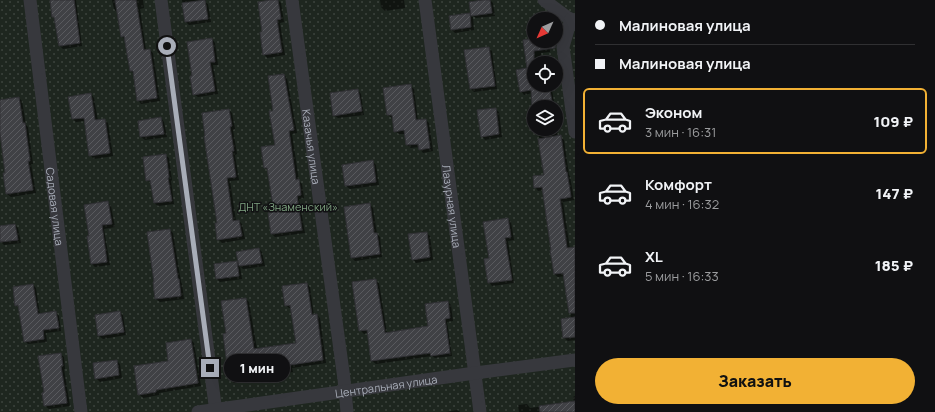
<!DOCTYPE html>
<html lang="ru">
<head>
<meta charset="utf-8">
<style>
	body { margin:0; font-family:Manrope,sans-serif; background:#1e1e20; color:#f1f3f6; height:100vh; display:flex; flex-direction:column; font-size:15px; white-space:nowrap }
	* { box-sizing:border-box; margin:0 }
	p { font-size:13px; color:#9c9d9f }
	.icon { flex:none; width:22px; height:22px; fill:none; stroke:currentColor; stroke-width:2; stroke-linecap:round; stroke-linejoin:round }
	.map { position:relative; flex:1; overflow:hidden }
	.details { display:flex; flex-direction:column; background:#101012; width:360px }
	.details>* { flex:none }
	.guide { display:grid; align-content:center; height:88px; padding:0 20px; background:#101012 }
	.needle { width:26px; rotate:225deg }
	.tools { position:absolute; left:527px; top:12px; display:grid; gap:8px }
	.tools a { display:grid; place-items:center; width:36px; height:36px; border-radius:50%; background:#101012; box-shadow:0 4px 16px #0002,0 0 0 1px #303032; font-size:20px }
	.end { position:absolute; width:18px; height:18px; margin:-9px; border:5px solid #a8adb8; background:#111; box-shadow:0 0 0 2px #111 }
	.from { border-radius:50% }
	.bubble { position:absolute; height:28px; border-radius:14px; background:#101012; box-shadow:0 4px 16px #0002,0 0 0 1px #303032; font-size:13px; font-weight:800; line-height:28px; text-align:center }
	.guide b { display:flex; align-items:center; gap:14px; height:38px; font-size:15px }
	.guide b+b { border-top:1px solid #303032 }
	.guide i { width:10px; height:10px; background:#f1f3f6 }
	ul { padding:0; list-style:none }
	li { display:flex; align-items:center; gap:12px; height:66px; margin:0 8px 6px; padding:0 12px; border:2px solid transparent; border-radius:6px }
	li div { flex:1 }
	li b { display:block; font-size:15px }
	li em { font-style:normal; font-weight:800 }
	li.selected { border-color:#f2b134 }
	li>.icon { width:36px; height:36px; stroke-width:1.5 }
	.cta { display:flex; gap:8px; margin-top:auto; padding:8px 20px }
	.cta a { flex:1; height:46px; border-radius:24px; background:#f2b134; color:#111; font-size:16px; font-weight:800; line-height:46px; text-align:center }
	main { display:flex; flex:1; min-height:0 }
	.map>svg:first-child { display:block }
</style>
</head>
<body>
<main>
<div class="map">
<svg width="575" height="412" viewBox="0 0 575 412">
	<defs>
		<pattern id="grass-dots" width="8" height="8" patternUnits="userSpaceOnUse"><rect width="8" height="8" fill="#1e261f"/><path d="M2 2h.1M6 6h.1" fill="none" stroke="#3c433d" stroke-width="1.8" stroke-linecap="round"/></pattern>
		<pattern id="building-hatch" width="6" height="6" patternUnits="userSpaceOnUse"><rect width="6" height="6" fill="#404145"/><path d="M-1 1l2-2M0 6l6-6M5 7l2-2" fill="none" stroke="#595a5e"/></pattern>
	</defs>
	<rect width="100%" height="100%" fill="#161618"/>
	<!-- grass -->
	<path fill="url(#grass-dots)" fill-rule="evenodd" d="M0 0H575V412H0ZM534 19H556V41H534ZM534 63H556V85H534ZM534 107H556V129H534Z"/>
	<!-- shadow -->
	<g fill="#0007">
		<path d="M51 0H76L82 46 63 49 60 46 56 19 53 16Z"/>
		<path d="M112 0H143L144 8 140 9 146 50H150L153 53 160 101 141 104 138 100 134 74 131 71 125 40 122 36 117 12 114 9Z"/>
		<path d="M182 0H206V3L208 4 211 22 189 25 186 22Z"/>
		<path d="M278 0 281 3 284 22 280 23 285 55 267 58 264 54 263 33 259 3Z"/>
		<path d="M380 0H404L405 8 385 11 381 7Z"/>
		<path d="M490 0 493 3 495 16 476 18 472 15 470 3Z"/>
		<path d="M469 14 473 17 474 30 455 33 451 29Z"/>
		<path d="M212 39 215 43 218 65H213L218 94 198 97 194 94 193 76Z"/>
		<path d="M534 39V41H549L550 52 541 53 543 63H534V85H551L555 107H534V113L532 93 524 95 521 91 528 69Z"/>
		<path d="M489 48 492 51 497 89 474 92 471 89 466 51Z"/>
		<path d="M284 75 287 78 297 133 292 134 299 181 302 184 304 198 299 199 305 233 275 237 272 234 269 214 275 213 269 171 265 168 276 146 274 111Z"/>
		<path d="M410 86 414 89 418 121 426 120 429 123 433 151 423 153 420 149 419 147 411 148 407 145 406 134H399L395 131 393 118H392L388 115Z"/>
		<path d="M358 90 361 94 364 115 338 118 334 115Z"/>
		<path d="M91 94 94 98 98 121 105 120 108 123 113 156 94 159 90 155 85 121 76 122 73 119 69 97Z"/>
		<path d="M19 98 22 101 26 125 28 127 33 164H31L36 193 11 197 7 194 4 174 6 173 0 125V101Z"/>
		<path d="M495 109 499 112 502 137 485 140 482 136Z"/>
		<path d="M229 110 232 113 235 129 233 130 237 154 235 155 239 180 230 181 236 221H239L242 224 245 239 222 243 218 239V224Z"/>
		<path d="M161 118 164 122 167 137 145 140 141 137Z"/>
		<path d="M556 118 558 137H560L564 140 569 175 570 176 574 200 563 202 570 249H575V340L568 341 564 338 571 318 565 276 558 277 554 274 543 190 538 191 535 187 545 176 538 129H556Z"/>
		<path d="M165 155 169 158 172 180 171 181 174 204 158 206 154 203 152 184 147 180Z"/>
		<path d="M372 161 376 165 379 185 350 189 346 186Z"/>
		<path d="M108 203 111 206 115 227 104 229 110 265 95 267 92 264 90 237Z"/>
		<path d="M369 204 373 208 377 234 380 237 382 257 355 261 352 258Z"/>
		<path d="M508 219 511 222 514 240 508 241 514 283 492 286 489 282 490 259Z"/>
		<path d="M15 225 18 228 21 243 4 245 1 242 0 227Z"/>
		<path d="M170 230 173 233 181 282 182 284 184 299 160 302 156 299Z"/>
		<path d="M426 233 430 236 433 260 416 263 413 259Z"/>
		<path d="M259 249 262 252 265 266 243 269 240 266 242 279 220 282 217 279 237 262 240 265Z"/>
		<path d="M376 280 379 283 387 333 429 327 448 302 451 305 453 321 447 322 452 356 435 358 432 356 376 364 372 361 368 333 364 334 360 330Z"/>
		<path d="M307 284 310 287 314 316 317 315 320 318 326 363 292 368 293 372 257 377V379L234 383 230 379 227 334 246 299 249 302 257 349 297 344 292 308H289L286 305Z"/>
		<path d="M33 285 36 288 40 315 56 312 59 316 61 331 46 333 47 342 28 344 25 341 20 309 16 305Z"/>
		<path d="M120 312 123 315 126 335 103 339 99 336Z"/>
		<path d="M191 340 194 343 201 386 159 393V395L143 398 139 394 169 362Z"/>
		<path d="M60 354 64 357 65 369H64L70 406 49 409 45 406Z"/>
		<path d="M117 361 120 364 122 378 100 382 96 378Z"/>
		<path d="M575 396V412H519L518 405 527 404 530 408 574 402 573 397Z"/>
		<path d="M458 410 460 412H446Z"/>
	</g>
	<!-- building -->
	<g fill="url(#building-hatch)" stroke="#303034">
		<path d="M50 0H74L80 43 59 46 54 17H52Z"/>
		<path d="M115 0H136L144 50 150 49 157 98 137 101 133 71H130L124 36 121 37Z"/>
		<path d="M205 0 208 19 185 22 182 3Z"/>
		<path d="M270 0H278L281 19 277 20 282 52 263 55 260 32H262L258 2Z"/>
		<path d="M483 0H490L492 13 471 16 469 2Z"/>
		<path d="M470 13 471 27 451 30 449 16Z"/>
		<path d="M212 38 215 62H210L215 91 193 95 190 76H192L187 42Z"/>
		<path d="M534 38V41H556L555 48 534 51V85H549L553 107H532L531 90 520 92 516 70 527 68 523 40Z"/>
		<path d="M489 47 495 86 470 89 464 50Z"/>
		<path d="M284 74 294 130 289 131 296 180 299 179 301 195 297 196 302 230 271 234 268 213 274 212 267 168H264L261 147 275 145 269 111H273L268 76Z"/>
		<path d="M411 84 416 120 426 119 430 148 419 150 418 144 406 145 404 130 394 132 392 115H387L383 88Z"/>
		<path d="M358 89 362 111 333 116 330 93Z"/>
		<path d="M91 93 95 120 105 119 110 153 89 156 84 118 72 119 68 97Z"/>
		<path d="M19 97 23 123H25L30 161H28L33 190 6 194 3 173H5L0 133V100Z"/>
		<path d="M496 108 499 134 481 137 477 110Z"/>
		<path d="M229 109 232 126 230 127 234 151H232L236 177 227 178 233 221 239 220 242 236 217 240 215 223H217L204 136H205L202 113Z"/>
		<path d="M161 117 164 134 140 137 138 121Z"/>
		<path d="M561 135 566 172H567L571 197 560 199 567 248 575 247V313H569L563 273 554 274 550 250H551L542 187 534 188 533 176 544 175 538 139Z"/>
		<path d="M166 154 169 177 168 178 172 201 154 203 150 180 146 181 143 157Z"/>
		<path d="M373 160 376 182 345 186 342 165Z"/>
		<path d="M108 201 112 224 102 225 107 262 91 264 87 236H89L84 205Z"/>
		<path d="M370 203 374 233H377L380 254 351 258 344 207Z"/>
		<path d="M508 218 511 237 505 238 512 280 488 283 484 259 489 258 483 222Z"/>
		<path d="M15 224 18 240 0 242V226Z"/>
		<path d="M170 229 178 279H179L181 296 155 299 153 282H154L147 232Z"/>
		<path d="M427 232 430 257 412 260 408 234Z"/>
		<path d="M259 248 262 263 239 266 236 252Z"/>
		<path d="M237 261 239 276 216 279 214 264Z"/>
		<path d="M376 279 385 333 428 326 425 304 448 301 450 318 445 319 450 353 431 356 430 353 371 361 367 330 359 331 352 282Z"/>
		<path d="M307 283 312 315 317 314 323 360 290 365V369L254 374V376L229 380 223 334 226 333 221 301 246 298 254 349 296 343 290 305 285 306 282 286Z"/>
		<path d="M33 284 38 314 56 311 59 328 43 330 44 339 24 342 18 305 15 306 13 287Z"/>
		<path d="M120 311 124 332 98 336 95 315Z"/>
		<path d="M575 317V337L563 338 561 319Z"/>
		<path d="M191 339 198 383 156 390V392L138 395 134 366 168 361 166 343Z"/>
		<path d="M61 353 63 366H61L67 403 44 406 42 393 44 392 38 356Z"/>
		<path d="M117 360 119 375 95 379 93 363Z"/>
		<path d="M575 401V412H540L539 406Z"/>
	</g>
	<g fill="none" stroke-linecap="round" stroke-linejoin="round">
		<!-- minor -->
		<g stroke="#37383d" stroke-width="13">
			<path id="s1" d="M30 0 81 412"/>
			<path d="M161 0 216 412"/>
			<path id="s2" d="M292 0 344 379 347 412"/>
			<path id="s3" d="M425 0 480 412"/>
			<path d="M544 0 575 23"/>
			<path d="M571 19 563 47 575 132"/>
			<path id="s4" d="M198 412 475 373 575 360"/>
		</g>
	</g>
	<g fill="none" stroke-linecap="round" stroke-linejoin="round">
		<!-- route -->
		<path stroke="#a8adb8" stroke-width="5" d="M167 46 210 368"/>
	</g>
	<g text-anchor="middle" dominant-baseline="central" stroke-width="3" stroke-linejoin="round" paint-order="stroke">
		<!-- street labels -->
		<g font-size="11" fill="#a8adb8" stroke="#111113">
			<text stroke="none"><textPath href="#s2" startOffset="148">Казачья улица</textPath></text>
			<text stroke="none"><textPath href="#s1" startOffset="208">Садовая улица</textPath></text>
			<text stroke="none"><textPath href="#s3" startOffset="208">Лазурная улица</textPath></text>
			<text stroke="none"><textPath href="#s4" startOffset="190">Центральная улица</textPath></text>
		</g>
		<!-- park labels -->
		<g font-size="11" fill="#7fa381" stroke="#111113">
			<text x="288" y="206">ДНТ «Знаменский»</text>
		</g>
	</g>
</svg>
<div class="tools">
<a><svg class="needle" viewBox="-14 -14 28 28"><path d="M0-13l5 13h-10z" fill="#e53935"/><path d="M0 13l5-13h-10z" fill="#9c9d9f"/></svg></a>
<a><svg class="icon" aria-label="locate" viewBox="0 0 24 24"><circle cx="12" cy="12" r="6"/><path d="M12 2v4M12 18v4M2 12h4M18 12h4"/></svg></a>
<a><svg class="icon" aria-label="layers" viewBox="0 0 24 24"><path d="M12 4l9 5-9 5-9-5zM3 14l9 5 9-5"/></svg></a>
</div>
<i class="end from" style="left:167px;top:46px"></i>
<i class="end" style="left:210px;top:368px"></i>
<div class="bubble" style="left:224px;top:354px;width:66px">1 мин</div>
</div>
<section class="details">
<div class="guide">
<b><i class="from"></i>Малиновая улица</b>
<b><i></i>Малиновая улица</b>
</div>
<ul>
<li class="selected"><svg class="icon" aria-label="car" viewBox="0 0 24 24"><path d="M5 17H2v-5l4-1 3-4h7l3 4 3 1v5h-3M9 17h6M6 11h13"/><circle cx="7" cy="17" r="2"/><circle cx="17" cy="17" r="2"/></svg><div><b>Эконом</b><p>3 мин · 16:31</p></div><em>109 ₽</em></li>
<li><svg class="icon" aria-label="car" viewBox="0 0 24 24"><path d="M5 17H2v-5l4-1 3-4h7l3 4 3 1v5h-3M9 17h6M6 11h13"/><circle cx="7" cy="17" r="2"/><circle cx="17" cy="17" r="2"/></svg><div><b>Комфорт</b><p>4 мин · 16:32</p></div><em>147 ₽</em></li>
<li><svg class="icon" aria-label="car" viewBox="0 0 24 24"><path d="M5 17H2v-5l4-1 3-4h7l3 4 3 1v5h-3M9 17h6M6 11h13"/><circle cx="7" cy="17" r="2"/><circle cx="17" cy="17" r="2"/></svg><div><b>XL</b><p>5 мин · 16:33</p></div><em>185 ₽</em></li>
</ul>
<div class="cta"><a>Заказать</a></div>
</section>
</main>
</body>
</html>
